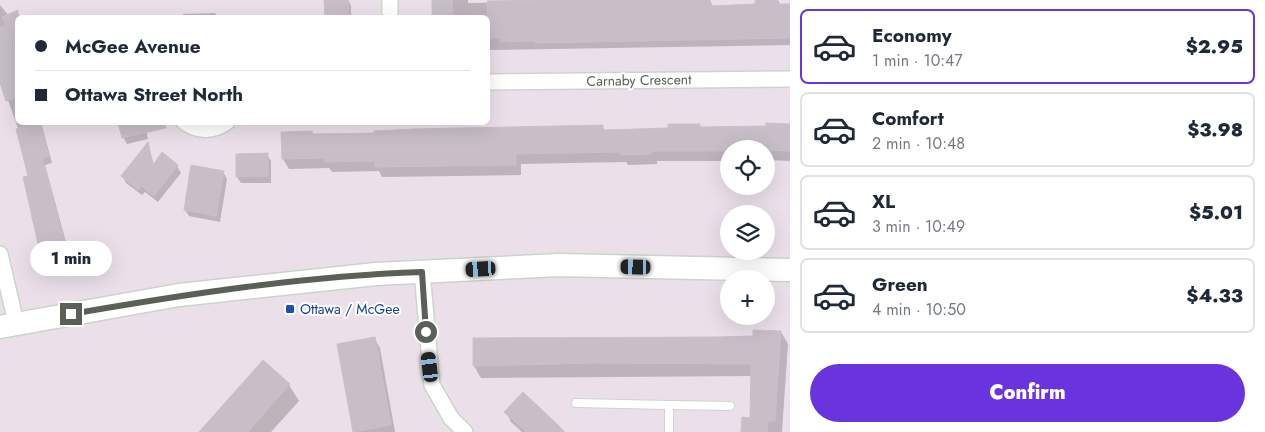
<!DOCTYPE html>
<html lang="en">
<head>
<meta charset="utf-8">
<style>
	body { margin:0; font-family:Jost,sans-serif; background:#f6f6f7; color:#1f2937; height:100vh; display:flex; flex-direction:column; font-size:19px; white-space:nowrap }
	* { box-sizing:border-box; margin:0 }
	p { font-size:16px; color:#747a83 }
	.icon { flex:none; width:28px; height:28px; fill:none; stroke:currentColor; stroke-width:2; stroke-linecap:round; stroke-linejoin:round }
	.map { position:relative; flex:1; overflow:hidden }
	.side { display:flex; flex-direction:column; background:#fff; width:475px }
	.side>* { flex:none }
	.banner { position:absolute; left:15px; top:15px; width:475px; height:110px; border-radius:8px; box-shadow:0 5px 20px #0002; display:grid; align-content:center; height:110px; padding:0 20px; background:#fff }
	.fabs { position:absolute; left:720px; top:140px; display:grid; gap:10px }
	.fabs a { display:grid; place-items:center; width:55px; height:55px; border-radius:50%; background:#fff; box-shadow:0 5px 20px #0002; font-size:25px }
	.end { position:absolute; width:22px; height:22px; margin:-11px; border:6px solid #5a6058; background:#fff; box-shadow:0 0 0 2px #fff }
	.from { border-radius:50% }
	.bubble { position:absolute; height:35px; border-radius:18px; background:#fff; box-shadow:0 5px 20px #0002; font-size:16px; font-weight:800; line-height:35px; text-align:center }
	.car { position:absolute; width:15px; height:30px; margin:-15px -8px; border-radius:6px; box-shadow:0 0 4px 1px #0007; background:linear-gradient(#222 24%,#8ab4d8 0 40%,#222 0 76%,#8ab4d8 0 86%,#222 0) }
	.banner b { display:flex; align-items:center; gap:18px; height:48px; font-size:19px }
	.banner b+b { border-top:1px solid #e0e1e3 }
	.banner i { width:12px; height:12px; background:#1f2937 }
	ul { padding:9px 0 0; list-style:none }
	li { display:flex; align-items:center; gap:15px; height:75px; margin:0 10px 8px; padding:0 10px; border:2px solid #e0e1e3; border-radius:8px }
	li div { flex:1 }
	li b { display:block; font-size:19px }
	li em { font-style:normal; font-weight:800 }
	li.on { border-color:#6933dd }
	li>.icon { width:45px; height:45px; stroke-width:1.5 }
	.cta { display:flex; gap:10px; margin-top:auto; padding:10px 20px }
	.cta a { flex:1; height:58px; border-radius:30px; background:#6933dd; color:#fff; font-size:20px; font-weight:800; line-height:58px; text-align:center }
	main { display:flex; flex:1; min-height:0 }
	.map>svg:first-child { display:block }
</style>
</head>
<body>
<main>
<div class="map">
<svg width="790" height="432" viewBox="0 0 790 432">
	<rect width="100%" height="100%" fill="#ebe0ea"/>
	<!-- shadow -->
	<g fill="#0003">
		<path d="M325 0H348L351 6V18H326Z"/>
		<path d="M432 0H468V3L710 0 713 7 756 6V0H778L780 5H790V45L488 50V18H432Z"/>
		<path d="M0 5 9 16 17 12 21 18H18V122H41L52 163 45 165 70 257 46 263 43 256 30 177 18 128 0 78Z"/>
		<path d="M215 13 218 18H183V14Z"/>
		<path d="M280 16 282 18H222Z"/>
		<path d="M144 122 148 139 127 144 123 137Z"/>
		<path d="M699 125 701 129 790 125V161L766 160V149H729V164H725L723 161H657V164L628 165 626 162 521 164V175L382 177 379 171 332 172 329 168 289 169 283 159 313 135 602 126 605 131 670 130Z"/>
		<path d="M148 145 154 165 162 154 177 166 181 173 158 202 145 192 142 195 126 183 123 176Z"/>
		<path d="M267 155 271 161V183H241L237 177Z"/>
		<path d="M223 172 227 179 220 222 189 216 185 210Z"/>
		<path d="M781 332 788 344 782 432H742L751 419 752 376 481 378 474 366 754 337Z"/>
		<path d="M374 338 380 348 395 432H354L338 345Z"/>
		<path d="M263 362 289 385 299 401 271 432H201Z"/>
		<path d="M523 394 565 432H522L511 422 506 412Z"/>
	</g>
	<!-- building -->
	<g fill="#c7bec8" stroke="#cebecf">
		<path d="M324 0H348L349 18 325 16Z"/>
		<path d="M432 0H452L453 16 432 17Z"/>
		<path d="M542 0H710L711 6 755 4V0H777V4H790V38L535 43V41L500 42V38H488L487 1Z"/>
		<path d="M18 10V97L6 101 0 83V28L6 25 2 17Z"/>
		<path d="M40 122 49 156 42 158 67 250 41 257 23 177 28 176 16 129Z"/>
		<path d="M118 122H165L166 128 122 138Z"/>
		<path d="M766 123 790 124V151L729 149V151H652V154L621 155V152L516 154V165L375 167V161L325 162V158L282 159 281 132 312 131 313 134 374 133V131L413 129 603 125V130L668 128V124H700V127L766 126Z"/>
		<path d="M148 142 153 165 162 152 178 165 154 196 141 186 138 190 121 176Z"/>
		<path d="M268 153V176L236 177V154Z"/>
		<path d="M191 165 224 171 216 216 184 210Z"/>
		<path d="M753 330 781 331 775 421H768L767 432H741L742 417 750 418 751 364 593 363 473 366V338L715 337 753 336Z"/>
		<path d="M375 337 391 425 353 432 337 344Z"/>
		<path d="M263 360 290 384 248 432H199Z"/>
		<path d="M523 392 557 424 564 432H526L504 412Z"/>
	</g>
	<g fill="none" stroke-linecap="round" stroke-linejoin="round">
		<defs>
			<g id="lane">
				<path d="M576 403 669 405V432"/>
				<path d="M669 405 730 406"/>
			</g>
			<g id="street">
				<path d="M390 0V18"/>
				<path d="M488 82 790 79"/>
				<path d="M184 122C198 132 213 132 227 122"/>
				<path d="M0 254 16 323"/>
				<path d="M422 272 432 385 451 418 465 432"/>
			</g>
			<path id="secondary" d="M0 327 179 295 376 274 559 265 790 270"/>
		</defs>
		<!-- lane casing -->
		<use href="#lane" stroke="#ced4cd" stroke-width="10"/>
		<!-- street casing -->
		<use href="#street" stroke="#ced4cd" stroke-width="18"/>
		<!-- secondary casing -->
		<use href="#secondary" stroke="#ccd3ca" stroke-width="25"/>
		<!-- lane -->
		<use href="#lane" stroke="#fff" stroke-width="8"/>
		<!-- street -->
		<use href="#street" stroke="#fff" stroke-width="15"/>
		<!-- secondary -->
		<use href="#secondary" stroke="#fff" stroke-width="22"/>
	</g>
	<g fill="none" stroke-linecap="round" stroke-linejoin="round">
		<!-- route -->
		<path stroke="#5a6058" stroke-width="6" d="M71 314C187 294 304 276 422 272L426 332"/>
	</g>
	<!-- markers -->
	<rect fill="#1a4fb4" stroke="#fff" stroke-width="2" x="285" y="304" width="10" height="10" rx="2.5"/>
	<g text-anchor="middle" dominant-baseline="central" stroke-width="4" stroke-linejoin="round" paint-order="stroke">
		<!-- street labels -->
		<g font-size="14" fill="#5a6058" stroke="#fff">
			<text transform="translate(639 80) rotate(-1)">Carnaby Crescent</text>
		</g>
		<!-- transit labels -->
		<g font-size="14" fill="#164399" stroke="#fff" text-anchor="start">
			<text x="300" y="309">Ottawa / McGee</text>
		</g>
	</g>
</svg>
<div class="fabs">
<a><svg class="icon" aria-label="locate" viewBox="0 0 24 24"><circle cx="12" cy="12" r="6"/><path d="M12 2v4M12 18v4M2 12h4M18 12h4"/></svg></a>
<a><svg class="icon" aria-label="layers" viewBox="0 0 24 24"><path d="M12 4l9 5-9 5-9-5zM3 14l9 5 9-5"/></svg></a>
<a>+</a>
</div>
<i class="end from" style="left:426px;top:332px"></i>
<i class="end" style="left:71px;top:314px"></i>
<div class="bubble" style="left:30px;top:241px;width:82px">1 min</div>
<i class="car" style="left:636px;top:267px;rotate:271deg"></i>
<i class="car" style="left:481px;top:269px;rotate:267deg"></i>
<i class="car" style="left:430px;top:367px;rotate:353deg"></i>
<div class="banner">
<b><i class="from"></i>McGee Avenue</b>
<b><i></i>Ottawa Street North</b>
</div>
</div>
<section class="side">
<ul>
<li class="on"><svg class="icon" aria-label="car" viewBox="0 0 24 24"><path d="M5 17H2v-5l4-1 3-4h7l3 4 3 1v5h-3M9 17h6M6 11h13"/><circle cx="7" cy="17" r="2"/><circle cx="17" cy="17" r="2"/></svg><div><b>Economy</b><p>1 min · 10:47</p></div><em>$2.95</em></li>
<li><svg class="icon" aria-label="car" viewBox="0 0 24 24"><path d="M5 17H2v-5l4-1 3-4h7l3 4 3 1v5h-3M9 17h6M6 11h13"/><circle cx="7" cy="17" r="2"/><circle cx="17" cy="17" r="2"/></svg><div><b>Comfort</b><p>2 min · 10:48</p></div><em>$3.98</em></li>
<li><svg class="icon" aria-label="car" viewBox="0 0 24 24"><path d="M5 17H2v-5l4-1 3-4h7l3 4 3 1v5h-3M9 17h6M6 11h13"/><circle cx="7" cy="17" r="2"/><circle cx="17" cy="17" r="2"/></svg><div><b>XL</b><p>3 min · 10:49</p></div><em>$5.01</em></li>
<li><svg class="icon" aria-label="car" viewBox="0 0 24 24"><path d="M5 17H2v-5l4-1 3-4h7l3 4 3 1v5h-3M9 17h6M6 11h13"/><circle cx="7" cy="17" r="2"/><circle cx="17" cy="17" r="2"/></svg><div><b>Green</b><p>4 min · 10:50</p></div><em>$4.33</em></li>
</ul>
<div class="cta"><a>Confirm</a></div>
</section>
</main>
</body>
</html>
